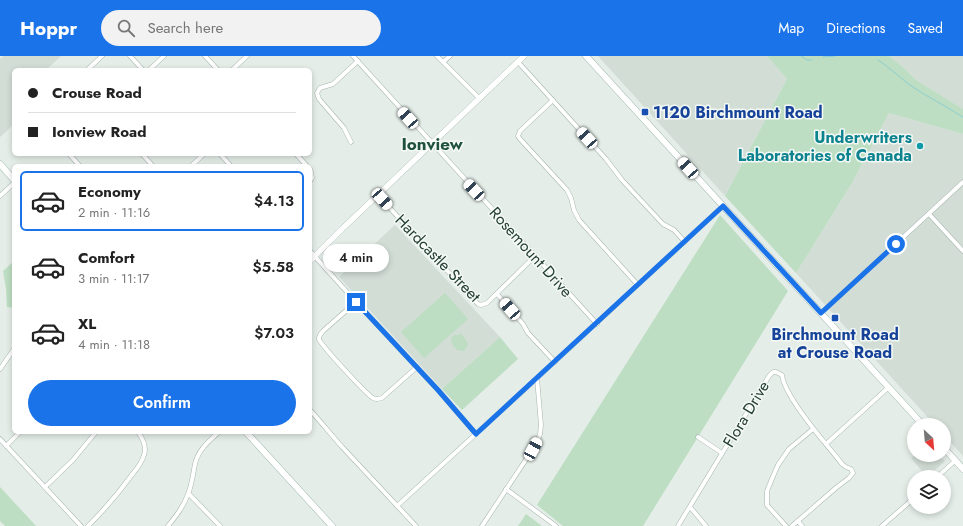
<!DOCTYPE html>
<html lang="en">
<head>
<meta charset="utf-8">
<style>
	body { margin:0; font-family:Jost,sans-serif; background:#f2f2f2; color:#222; height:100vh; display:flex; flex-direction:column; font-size:15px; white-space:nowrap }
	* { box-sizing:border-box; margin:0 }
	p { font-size:13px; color:#767676 }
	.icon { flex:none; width:22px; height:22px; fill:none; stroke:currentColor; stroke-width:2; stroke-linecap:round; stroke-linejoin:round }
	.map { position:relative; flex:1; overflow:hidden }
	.panel { position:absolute; left:12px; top:108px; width:300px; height:270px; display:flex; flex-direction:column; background:#fff; border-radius:6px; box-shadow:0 2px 6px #0003 }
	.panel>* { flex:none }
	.top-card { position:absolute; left:12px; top:12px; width:300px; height:88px; border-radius:6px; box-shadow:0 2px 6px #0003; display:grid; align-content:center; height:88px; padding:0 16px; background:#fff }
	.needle { width:26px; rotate:154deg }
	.controls { position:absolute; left:907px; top:362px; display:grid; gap:8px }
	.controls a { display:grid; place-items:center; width:44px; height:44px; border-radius:50%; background:#fff; box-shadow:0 2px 6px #0003; font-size:20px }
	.end { position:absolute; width:18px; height:18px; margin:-9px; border:5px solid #1a73e8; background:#fff; box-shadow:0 0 0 2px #fff }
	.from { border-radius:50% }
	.bubble { position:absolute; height:28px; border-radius:14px; background:#fff; box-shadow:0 2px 6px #0003; font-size:13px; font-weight:600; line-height:28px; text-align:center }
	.car { position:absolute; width:12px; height:24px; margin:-12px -6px; border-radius:5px; box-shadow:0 0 3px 1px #0007; background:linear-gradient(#fff 24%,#345 0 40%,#fff 0 76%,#345 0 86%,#fff 0) }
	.top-card b { display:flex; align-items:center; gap:14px; height:38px; font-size:15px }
	.top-card b+b { border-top:1px solid #e0e0e0 }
	.top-card i { width:10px; height:10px; background:#222 }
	ul { padding:7px 0 0; list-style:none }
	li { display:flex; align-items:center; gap:12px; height:60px; margin:0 8px 6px; padding:0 8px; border:2px solid transparent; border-radius:6px }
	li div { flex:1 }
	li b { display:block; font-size:15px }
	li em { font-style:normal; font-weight:600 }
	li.on { border-color:#1a73e8 }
	li>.icon { width:36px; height:36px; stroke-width:1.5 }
	.action { display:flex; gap:8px; margin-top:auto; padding:8px 16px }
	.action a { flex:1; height:46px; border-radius:24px; background:#1a73e8; color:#fff; font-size:16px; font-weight:600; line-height:46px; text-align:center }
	header { display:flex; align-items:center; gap:24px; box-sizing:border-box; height:56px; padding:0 20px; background:#1a73e8; color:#fff }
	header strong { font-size:19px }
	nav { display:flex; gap:22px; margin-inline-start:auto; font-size:14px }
	.search { width:280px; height:36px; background:#f2f2f2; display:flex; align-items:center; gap:10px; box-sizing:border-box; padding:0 14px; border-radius:22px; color:#767676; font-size:15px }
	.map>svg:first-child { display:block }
</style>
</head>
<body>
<header>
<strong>Hoppr</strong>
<div class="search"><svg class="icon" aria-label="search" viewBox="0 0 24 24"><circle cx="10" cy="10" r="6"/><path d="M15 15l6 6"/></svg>Search here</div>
<nav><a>Map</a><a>Directions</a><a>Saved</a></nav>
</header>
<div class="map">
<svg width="963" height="470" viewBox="0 0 963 470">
	<rect width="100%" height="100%" fill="#e4ede8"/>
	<!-- built -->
	<g fill="#d2ddd6">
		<path d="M4 0H61L46 14H14V68L0 81V3Z"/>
		<path d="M598 0H767L787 23 725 140Z"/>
		<path d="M889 0H963V53L916 24 904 12Z"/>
		<path d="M889 57 963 78V400L944 379V369H935L796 217 852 127Z"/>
		<path d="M395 169 500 281 442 333 339 221Z"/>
		<path d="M915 399H939L945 405 927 421 911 402Z"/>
	</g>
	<!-- green -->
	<g fill="#bddec2">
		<path d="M767 0H889L904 12 916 24 963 53V78L889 57 852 127 796 217 725 140 787 23Z"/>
		<path d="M720 159 788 235 643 470H563L537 449Z"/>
		<path d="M14 205V252L7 251 6 233 3 215Z"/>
		<path d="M445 237 468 263 424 302 401 276Z"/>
		<path d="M461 277 464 282 466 283V285L468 287V289L464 295 457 294 452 288 451 282 454 279H459Z"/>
		<path d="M500 281 518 303 462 354 442 333Z"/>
		<path d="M0 431 36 470H5L0 465Z"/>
		<path d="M526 458 542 470H518Z"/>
	</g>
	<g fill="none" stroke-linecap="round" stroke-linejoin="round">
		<!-- stream -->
		<g stroke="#8dced1" stroke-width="1">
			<path d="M801 0 807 4H812"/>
			<path d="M823 1 835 0"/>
			<path d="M878 4C889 11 899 21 910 29 927 41 946 50 963 61"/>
		</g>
		<defs>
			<g id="minor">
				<path d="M130 0 143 14"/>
				<path d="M205 0 218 14"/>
				<path d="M353 0 597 268"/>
				<path d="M437 0 479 42"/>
				<path d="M443 6 450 0"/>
				<path d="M518 6 606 103 622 124 635 138 663 168 674 174 685 186"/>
				<path d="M87 14 102 0"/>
				<path d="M149 14 164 0"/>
				<path d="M232 14 247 0"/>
				<path d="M553 44 520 75 518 80 520 83 567 134 571 142 574 154 579 164 638 229"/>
				<path d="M351 86 344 72 319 43 317 37 320 32 333 28 358 5"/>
				<path d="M69 98 80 110"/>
				<path d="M142 98 153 110"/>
				<path d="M220 98 231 110"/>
				<path d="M296 98 307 110"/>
				<path d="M191 110 204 98"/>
				<path d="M310 113 311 116 312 122 310 125"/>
				<path d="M378 139 430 196 478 248 481 249 487 247 535 200"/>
				<path d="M0 140 14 127"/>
				<path d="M929 158 963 195"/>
				<path d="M310 195 356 246 438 334 476 378"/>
				<path d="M497 238 523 268 528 277 555 306"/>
				<path d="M356 246 323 275C321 277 319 280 319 283 320 288 366 338 373 342 376 344 379 343 382 342L417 311"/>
				<path d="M821 257 963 126"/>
				<path d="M0 313 14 293"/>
				<path d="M310 354C322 367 332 380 344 393 368 419 392 444 416 470"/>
				<path d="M698 381 722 397"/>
				<path d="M0 383 81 470"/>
				<path d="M826 388 889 331"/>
				<path d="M6 390 20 376"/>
				<path d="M937 421 956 404"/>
				<path d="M45 431 73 404 96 376"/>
				<path d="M506 433 556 470"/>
				<path d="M189 438 220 470"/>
				<path d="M397 450 537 322 723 150"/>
				<path d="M690 451 706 470"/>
				<path d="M798 465 802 470"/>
				<path d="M88 470C104 454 118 438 131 420 136 414 142 407 144 399 147 391 143 383 138 376"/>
				<path d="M168 470C176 460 184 450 188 438 192 429 193 418 195 408 198 394 209 385 219 376"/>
				<path d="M482 470 533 393 538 384 540 378 541 369 537 322"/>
				<path d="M678 470 769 320 773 316H776L782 319C783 327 786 332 790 339 804 364 825 386 842 408L846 411 851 413 853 417 849 422 837 431 792 470"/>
				<path d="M786 470 767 449V435L774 418 778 409 789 393 813 373"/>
				<path d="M882 470 914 442"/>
			</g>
			<path id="tertiary" d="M310 205 342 173 524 0"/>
			<g id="secondary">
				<path d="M586 0 923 369"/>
				<path d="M0 108 14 124"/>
				<path d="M246 376 332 470"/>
				<path d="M944 392 963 413"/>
			</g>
		</defs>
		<!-- minor casing -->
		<use href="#minor" stroke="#a6b5ae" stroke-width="5"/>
		<!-- tertiary casing -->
		<use href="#tertiary" stroke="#a6b5ae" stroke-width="6"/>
		<!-- secondary casing -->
		<use href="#secondary" stroke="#a2b9ae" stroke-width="7"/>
		<!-- minor -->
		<use href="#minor" stroke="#fff" stroke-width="4"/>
		<!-- tertiary -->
		<use href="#tertiary" stroke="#fff" stroke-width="5.5"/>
		<!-- secondary -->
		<use href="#secondary" stroke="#fff" stroke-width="6"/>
	</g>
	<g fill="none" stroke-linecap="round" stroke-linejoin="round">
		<!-- route -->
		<path stroke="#1a73e8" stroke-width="5" d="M356 246 438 334 476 378 723 150 821 257 896 188"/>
	</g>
	<!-- markers -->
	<g fill="#1a4fb4" stroke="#f4f9f6" stroke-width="1.5">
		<rect x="641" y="52" width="8" height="8" rx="2"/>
		<rect x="831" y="258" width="8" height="8" rx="2"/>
	</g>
	<circle fill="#0f9aa8" stroke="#f4f9f6" stroke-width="1.5" cx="920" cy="90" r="4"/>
	<g text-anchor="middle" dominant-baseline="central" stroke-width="3" stroke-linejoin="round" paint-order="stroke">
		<!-- transit labels -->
		<g font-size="16" font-weight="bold" fill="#164399" stroke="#f4f9f6" text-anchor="start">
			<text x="653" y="56">1120 Birchmount Road</text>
			<text x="835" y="278" text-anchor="middle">Birchmount Road<tspan x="835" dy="18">at Crouse Road</tspan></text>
		</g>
		<!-- culture labels -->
		<g font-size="16" font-weight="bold" fill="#0d838f" stroke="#f4f9f6" text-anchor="end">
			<text x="912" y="81">Underwriters<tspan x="912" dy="18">Laboratories of Canada</tspan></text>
		</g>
		<!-- street labels -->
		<g font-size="16" fill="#233e34" stroke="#f4f9f6">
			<text transform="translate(531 196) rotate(48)">Rosemount Drive</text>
			<text transform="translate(438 202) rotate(46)">Hardcastle Street</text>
			<text transform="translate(746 358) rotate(-59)">Flora Drive</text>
		</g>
		<!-- neighbourhood labels -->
		<g font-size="17" font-weight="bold" fill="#1f503f" stroke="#f4f9f6">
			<text x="432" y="88">Ionview</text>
		</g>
	</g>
</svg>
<div class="controls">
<a><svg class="needle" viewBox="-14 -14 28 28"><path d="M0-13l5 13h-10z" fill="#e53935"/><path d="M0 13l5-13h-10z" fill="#767676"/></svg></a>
<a><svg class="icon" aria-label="layers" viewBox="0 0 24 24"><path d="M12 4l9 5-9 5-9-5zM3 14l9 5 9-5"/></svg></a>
</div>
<i class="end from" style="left:896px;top:188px"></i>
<i class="end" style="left:356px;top:246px"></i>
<div class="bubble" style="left:323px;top:188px;width:66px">4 min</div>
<i class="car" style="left:408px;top:62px;rotate:318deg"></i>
<i class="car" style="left:587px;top:82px;rotate:318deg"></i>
<i class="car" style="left:688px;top:112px;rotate:318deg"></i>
<i class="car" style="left:474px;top:134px;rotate:317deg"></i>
<i class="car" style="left:382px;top:143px;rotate:138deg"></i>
<i class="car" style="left:510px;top:253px;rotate:319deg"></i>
<i class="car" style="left:533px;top:393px;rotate:28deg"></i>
<div class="top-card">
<b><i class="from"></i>Crouse Road</b>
<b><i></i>Ionview Road</b>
</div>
<section class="panel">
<ul>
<li class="on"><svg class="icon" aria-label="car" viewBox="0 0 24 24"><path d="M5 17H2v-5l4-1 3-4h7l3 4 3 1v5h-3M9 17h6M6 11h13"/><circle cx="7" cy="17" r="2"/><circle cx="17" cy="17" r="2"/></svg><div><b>Economy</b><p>2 min · 11:16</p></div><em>$4.13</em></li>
<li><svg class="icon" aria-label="car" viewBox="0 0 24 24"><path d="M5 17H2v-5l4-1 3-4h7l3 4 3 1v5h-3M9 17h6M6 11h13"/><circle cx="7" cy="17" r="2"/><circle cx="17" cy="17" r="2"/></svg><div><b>Comfort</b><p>3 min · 11:17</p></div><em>$5.58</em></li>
<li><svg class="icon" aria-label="car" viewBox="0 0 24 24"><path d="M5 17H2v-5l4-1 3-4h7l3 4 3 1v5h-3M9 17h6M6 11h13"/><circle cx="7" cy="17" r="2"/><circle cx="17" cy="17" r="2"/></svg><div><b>XL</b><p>4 min · 11:18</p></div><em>$7.03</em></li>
</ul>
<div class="action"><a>Confirm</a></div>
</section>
</div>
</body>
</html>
